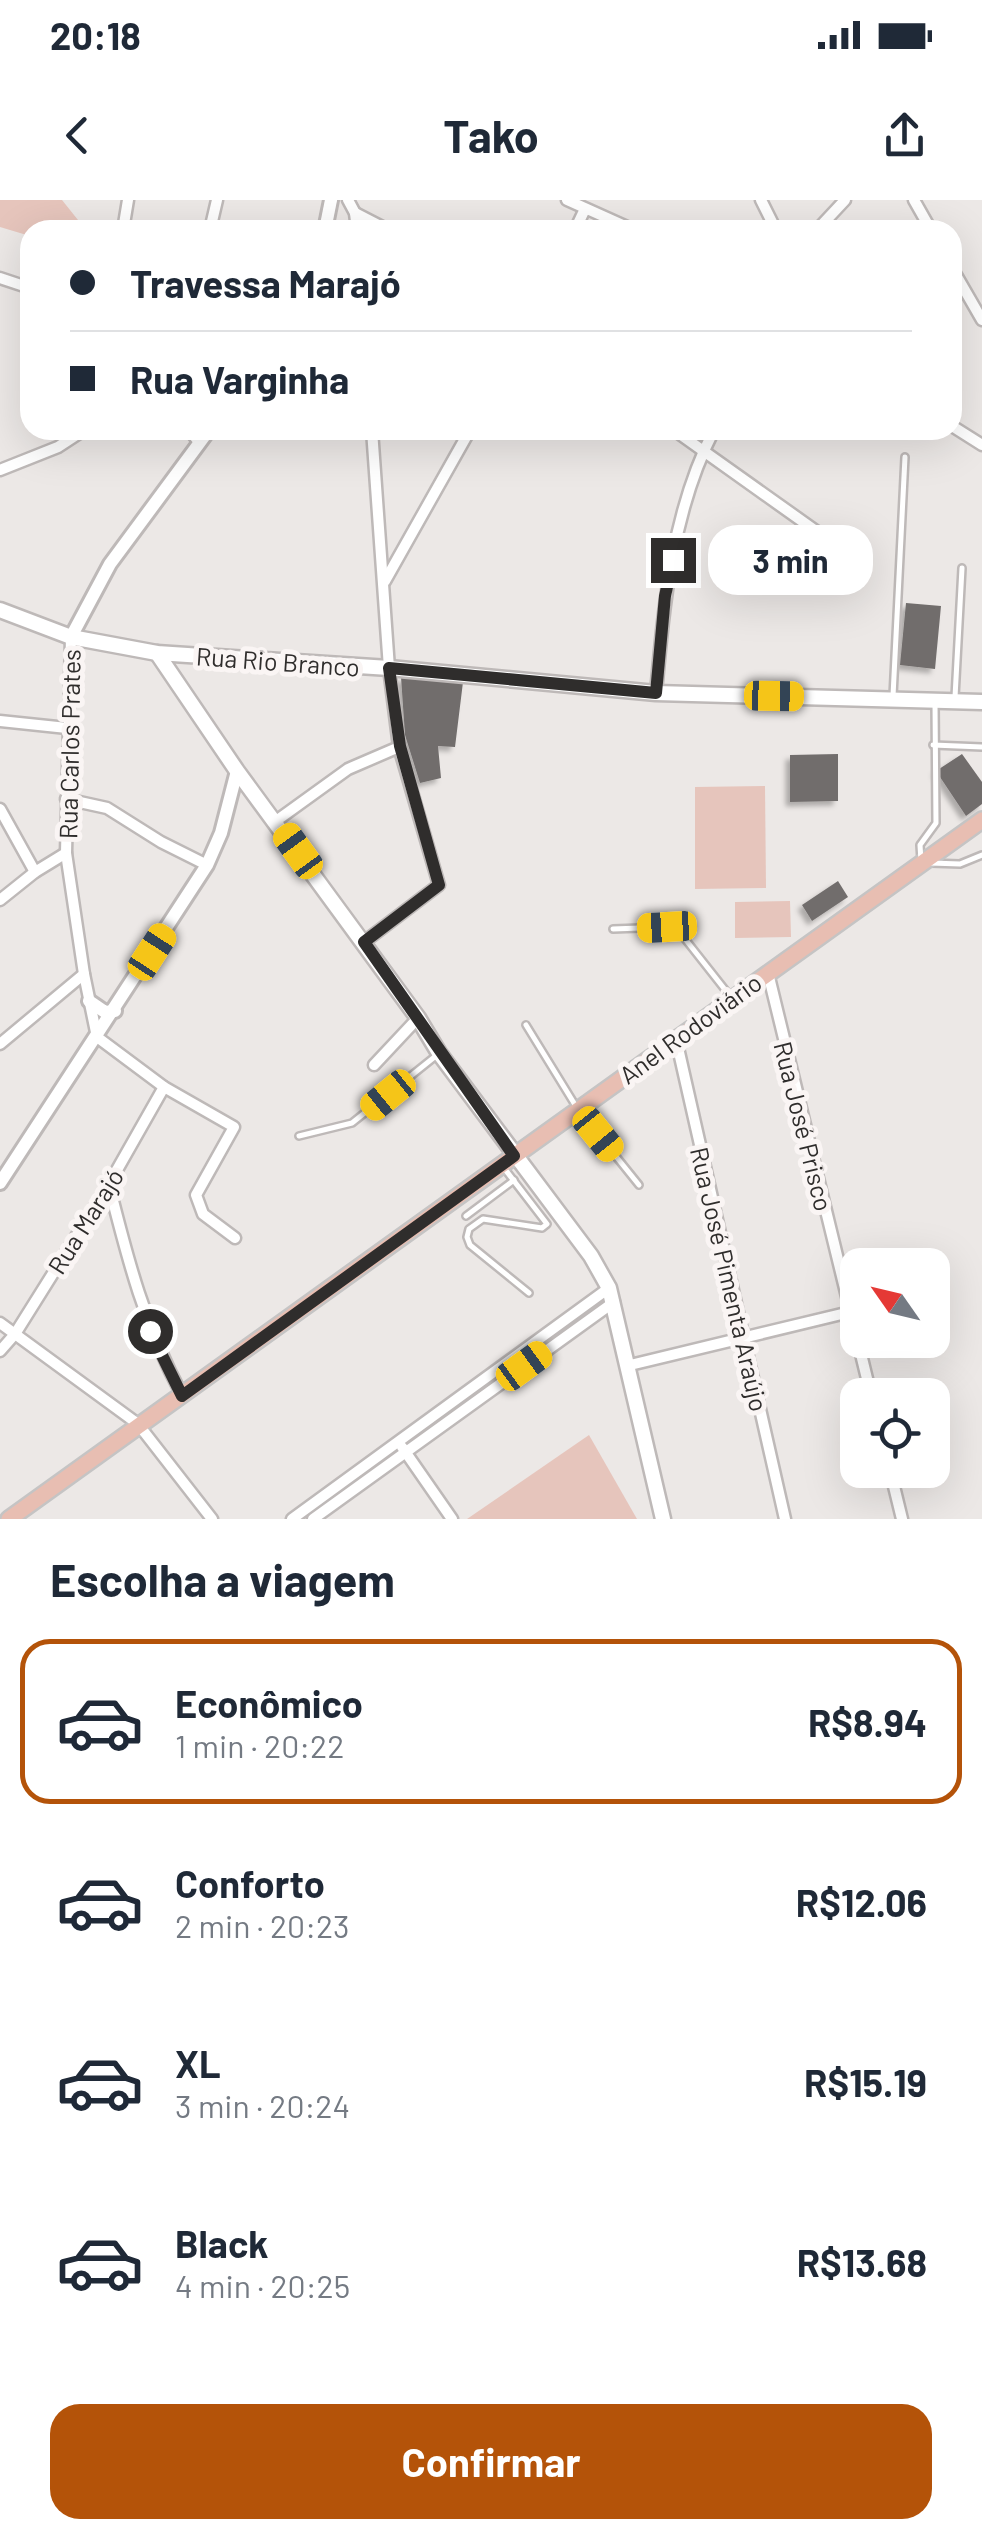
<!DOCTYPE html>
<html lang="pt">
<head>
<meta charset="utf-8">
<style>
	body { margin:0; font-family:Barlow,sans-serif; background:#f2f2f3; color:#1f2937; height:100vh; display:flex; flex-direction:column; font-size:38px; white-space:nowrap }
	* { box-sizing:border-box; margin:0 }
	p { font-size:32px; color:#747a83 }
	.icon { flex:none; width:55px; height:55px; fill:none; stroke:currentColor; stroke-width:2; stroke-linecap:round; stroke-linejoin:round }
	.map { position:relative; height:1319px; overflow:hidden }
	.details { display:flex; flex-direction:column; background:#fff; flex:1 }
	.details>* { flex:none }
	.top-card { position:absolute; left:20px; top:20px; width:942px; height:220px; border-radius:30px; box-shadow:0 10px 40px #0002; display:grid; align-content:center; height:220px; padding:0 50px; background:#fff }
	.needle { width:65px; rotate:304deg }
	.tools { position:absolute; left:840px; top:1048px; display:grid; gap:20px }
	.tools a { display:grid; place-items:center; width:110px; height:110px; border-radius:20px; background:#fff; box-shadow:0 10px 40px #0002; font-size:50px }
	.end { position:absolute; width:45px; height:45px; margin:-22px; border:12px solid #2f2d2c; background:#fff; box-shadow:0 0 0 5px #fff }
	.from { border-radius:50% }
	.bubble { position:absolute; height:70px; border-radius:30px; background:#fff; box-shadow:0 10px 40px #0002; font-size:32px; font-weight:700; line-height:70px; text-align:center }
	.car { position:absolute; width:30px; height:60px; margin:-30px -15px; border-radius:12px; box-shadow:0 0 8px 2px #0007; background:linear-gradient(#f5c518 24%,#345 0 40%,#f5c518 0 76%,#345 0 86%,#f5c518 0) }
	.top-card b { display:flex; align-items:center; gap:35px; height:95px; font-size:38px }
	.top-card b+b { border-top:2px solid #e0e1e3 }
	.top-card i { width:25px; height:25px; background:#1f2937 }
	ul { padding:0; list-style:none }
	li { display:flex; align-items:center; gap:30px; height:165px; margin:0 20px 15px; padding:0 30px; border:5px solid transparent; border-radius:30px }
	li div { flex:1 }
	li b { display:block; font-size:38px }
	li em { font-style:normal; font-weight:700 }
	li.selected { border-color:#b45309 }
	li>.icon { width:90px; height:90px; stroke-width:1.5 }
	h2 { padding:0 50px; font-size:45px; line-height:120px }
	.cta { display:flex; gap:20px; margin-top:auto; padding:20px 50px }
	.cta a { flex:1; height:115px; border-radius:30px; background:#b45309; color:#fff; font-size:40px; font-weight:700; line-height:115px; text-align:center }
	.status { display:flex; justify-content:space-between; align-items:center; height:70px; padding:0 50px; background:#fff; direction:ltr }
	.status svg { height:28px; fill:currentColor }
	header { display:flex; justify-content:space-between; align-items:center; height:130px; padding:0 50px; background:#fff; font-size:45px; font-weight:700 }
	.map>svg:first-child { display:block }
</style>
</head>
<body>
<div class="status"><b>20:18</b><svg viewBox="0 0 49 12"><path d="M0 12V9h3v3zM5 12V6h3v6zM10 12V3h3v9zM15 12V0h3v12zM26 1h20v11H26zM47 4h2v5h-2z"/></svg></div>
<header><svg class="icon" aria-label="back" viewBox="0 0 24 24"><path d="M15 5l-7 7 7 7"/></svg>Tako<svg class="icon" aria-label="share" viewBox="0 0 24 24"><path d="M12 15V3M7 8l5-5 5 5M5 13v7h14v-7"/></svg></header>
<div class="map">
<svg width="982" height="1319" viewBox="0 0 982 1319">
	<defs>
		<filter id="shadow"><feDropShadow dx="-4.5" dy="4.5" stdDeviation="2.5" flood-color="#0004"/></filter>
	</defs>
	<rect width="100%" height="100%" fill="#ece8e6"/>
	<!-- green -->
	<g fill="#e6c5bc">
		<path d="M0 0H62L86 30H30V36L0 27Z"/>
		<path d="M765 586 766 688 695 689V587Z"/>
		<path d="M790 701 791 737 735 738V702Z"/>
		<path d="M589 1235 637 1319H467Z"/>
	</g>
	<!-- building -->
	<g fill="#716d6c" filter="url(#shadow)">
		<path d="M906 403 941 406 935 469 900 465Z"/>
		<path d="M401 477 463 482 455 547 438 546 441 578 420 583 405 535Z"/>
		<path d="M838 554V601L790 602V555Z"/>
		<path d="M962 554 982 582V604L966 616 936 571Z"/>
		<path d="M838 681 848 697 812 721 802 705Z"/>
	</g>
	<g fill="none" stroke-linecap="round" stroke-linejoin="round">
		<defs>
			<g id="service">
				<path d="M893 496 905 257"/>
				<path d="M955 497 962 368"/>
				<path d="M933 545 982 547"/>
				<path d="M921 661 920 645 936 623 935 503"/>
				<path d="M931 663 960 664 982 655"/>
				<path d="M613 729 667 727 678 730 730 796"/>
				<path d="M526 825 577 908 639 985"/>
				<path d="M299 936 352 923 437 855"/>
				<path d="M504 968 547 1024 542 1028 483 1019 469 1029 467 1037 470 1045 529 1093"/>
				<path d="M466 1016 514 980"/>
			</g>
			<g id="minor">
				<path d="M348 0 355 13 357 30"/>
				<path d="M567 0 634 30"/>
				<path d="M761 0 776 30"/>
				<path d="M914 0 931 30"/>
				<path d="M355 13 388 30"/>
				<path d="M123 30 128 0"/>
				<path d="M210 30 217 0"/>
				<path d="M575 30 585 9"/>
				<path d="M817 30 845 0"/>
				<path d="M952 68 982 120"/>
				<path d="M0 78 30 88"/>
				<path d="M952 226 982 245"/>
				<path d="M189 230 199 242"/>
				<path d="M674 230 837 346"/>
				<path d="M0 270 58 247 84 230"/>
				<path d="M385 381 470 230"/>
				<path d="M71 437 66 653 84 774 97 837 164 887 234 927 196 995 203 1014 235 1038"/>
				<path d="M656 493C664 404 672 311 714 230"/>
				<path d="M0 521 67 528"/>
				<path d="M66 599 107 608 161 642 207 665"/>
				<path d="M0 609 35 672"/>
				<path d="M276 621 348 569 399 547"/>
				<path d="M0 700 35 672 66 653"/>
				<path d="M364 742 439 685 399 547 389 468 372 230"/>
				<path d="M768 773 871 1195"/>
				<path d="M676 839 785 1319"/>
				<path d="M0 844 84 774"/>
				<path d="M374 865 418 818"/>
				<path d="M109 985C128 1061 145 1126 182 1195"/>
				<path d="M0 1123 138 1224 212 1319"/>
				<path d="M0 1151 15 1134 109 984 164 887"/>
				<path d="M626 1166 850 1112"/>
				<path d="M402 1247 452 1319"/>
				<path d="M890 1270 902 1319"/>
				<path d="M292 1319 609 1088"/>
				<path d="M313 1319 614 1102"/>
			</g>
			<g id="tertiary">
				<path d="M325 30 331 0"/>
				<path d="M71 437 110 364 209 230"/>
				<path d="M89 801 105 812 115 811"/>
				<path d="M0 983 207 665 221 633 237 571"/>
			</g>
			<g id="secondary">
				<path d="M0 410 71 437 157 453 389 468 656 493 982 502"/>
				<path d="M157 453 237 571 418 818 439 853 591 1056 609 1088 663 1319"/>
			</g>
			<path id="primary" d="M9 1319 982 620"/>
		</defs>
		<!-- service casing -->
		<use href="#service" stroke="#beb9b8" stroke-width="10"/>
		<!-- minor casing -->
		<use href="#minor" stroke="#beb9b8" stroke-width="15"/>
		<!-- tertiary casing -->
		<use href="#tertiary" stroke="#beb9b8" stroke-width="18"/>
		<!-- secondary casing -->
		<use href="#secondary" stroke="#beb9b8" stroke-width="19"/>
		<!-- primary casing -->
		<use href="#primary" stroke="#c5c4c4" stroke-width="20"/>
		<!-- service -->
		<use href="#service" stroke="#fff" stroke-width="5"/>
		<!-- minor -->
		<use href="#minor" stroke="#fff" stroke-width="10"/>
		<!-- tertiary -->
		<use href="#tertiary" stroke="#fff" stroke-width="12"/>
		<!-- secondary -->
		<use href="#secondary" stroke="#fff" stroke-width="14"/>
		<!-- primary -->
		<use href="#primary" stroke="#e8beb2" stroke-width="15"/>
	</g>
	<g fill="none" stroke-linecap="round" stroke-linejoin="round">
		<!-- route -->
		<path stroke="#2f2d2c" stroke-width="12" d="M150 1131 182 1196 514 956 364 742 439 685 400 546 389 468 656 493 665 396 673 360"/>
	</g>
	<g text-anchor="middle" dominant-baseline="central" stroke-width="10" stroke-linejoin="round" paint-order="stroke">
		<!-- street labels -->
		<g font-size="25" fill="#2f2d2c" stroke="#faf5f4">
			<text transform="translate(278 461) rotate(4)">Rua Rio Branco</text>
			<text transform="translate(69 544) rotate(-89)">Rua Carlos Prates</text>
			<text transform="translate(690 828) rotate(-36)">Anel Rodoviário</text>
			<text transform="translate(804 926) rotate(76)">Rua José Prisco</text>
			<text transform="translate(85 1021) rotate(-58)">Rua Marajó</text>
			<text transform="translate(730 1079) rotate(77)">Rua José Pimenta Araújo</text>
		</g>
	</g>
</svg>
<div class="tools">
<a><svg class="needle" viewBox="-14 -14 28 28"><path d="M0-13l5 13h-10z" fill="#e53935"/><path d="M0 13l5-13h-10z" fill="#747a83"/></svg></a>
<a><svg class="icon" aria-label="locate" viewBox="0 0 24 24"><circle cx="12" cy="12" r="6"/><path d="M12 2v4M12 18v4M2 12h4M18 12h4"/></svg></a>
</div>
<i class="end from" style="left:150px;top:1131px"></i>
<i class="end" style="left:673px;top:360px"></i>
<div class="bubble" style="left:708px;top:325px;width:165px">3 min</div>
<i class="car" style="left:774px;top:496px;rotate:91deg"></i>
<i class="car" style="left:298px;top:651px;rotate:324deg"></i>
<i class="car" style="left:667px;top:727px;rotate:267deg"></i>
<i class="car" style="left:152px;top:752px;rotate:33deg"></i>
<i class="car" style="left:388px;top:895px;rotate:231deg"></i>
<i class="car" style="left:598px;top:934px;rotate:141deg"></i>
<i class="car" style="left:524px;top:1166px;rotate:54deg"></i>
<div class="top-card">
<b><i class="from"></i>Travessa Marajó</b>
<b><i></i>Rua Varginha</b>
</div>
</div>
<section class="details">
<h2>Escolha a viagem</h2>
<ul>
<li class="selected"><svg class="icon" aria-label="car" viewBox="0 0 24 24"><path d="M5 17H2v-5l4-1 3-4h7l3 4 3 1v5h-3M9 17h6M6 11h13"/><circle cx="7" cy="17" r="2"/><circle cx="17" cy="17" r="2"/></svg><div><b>Econômico</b><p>1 min · 20:22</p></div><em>R$8.94</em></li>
<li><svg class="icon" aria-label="car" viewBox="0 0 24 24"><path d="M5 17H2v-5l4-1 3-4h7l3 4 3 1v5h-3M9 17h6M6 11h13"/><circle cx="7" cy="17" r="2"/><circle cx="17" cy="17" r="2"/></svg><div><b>Conforto</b><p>2 min · 20:23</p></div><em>R$12.06</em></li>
<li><svg class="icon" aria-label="car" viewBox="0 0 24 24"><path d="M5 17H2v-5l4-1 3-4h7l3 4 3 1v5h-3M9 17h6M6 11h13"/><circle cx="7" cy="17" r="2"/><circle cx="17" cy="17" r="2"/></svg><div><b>XL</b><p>3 min · 20:24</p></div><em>R$15.19</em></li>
<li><svg class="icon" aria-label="car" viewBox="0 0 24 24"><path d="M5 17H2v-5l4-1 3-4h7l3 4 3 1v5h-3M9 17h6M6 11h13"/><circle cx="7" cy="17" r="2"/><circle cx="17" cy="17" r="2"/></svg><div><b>Black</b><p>4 min · 20:25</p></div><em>R$13.68</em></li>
</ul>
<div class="cta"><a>Confirmar</a></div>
</section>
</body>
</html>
